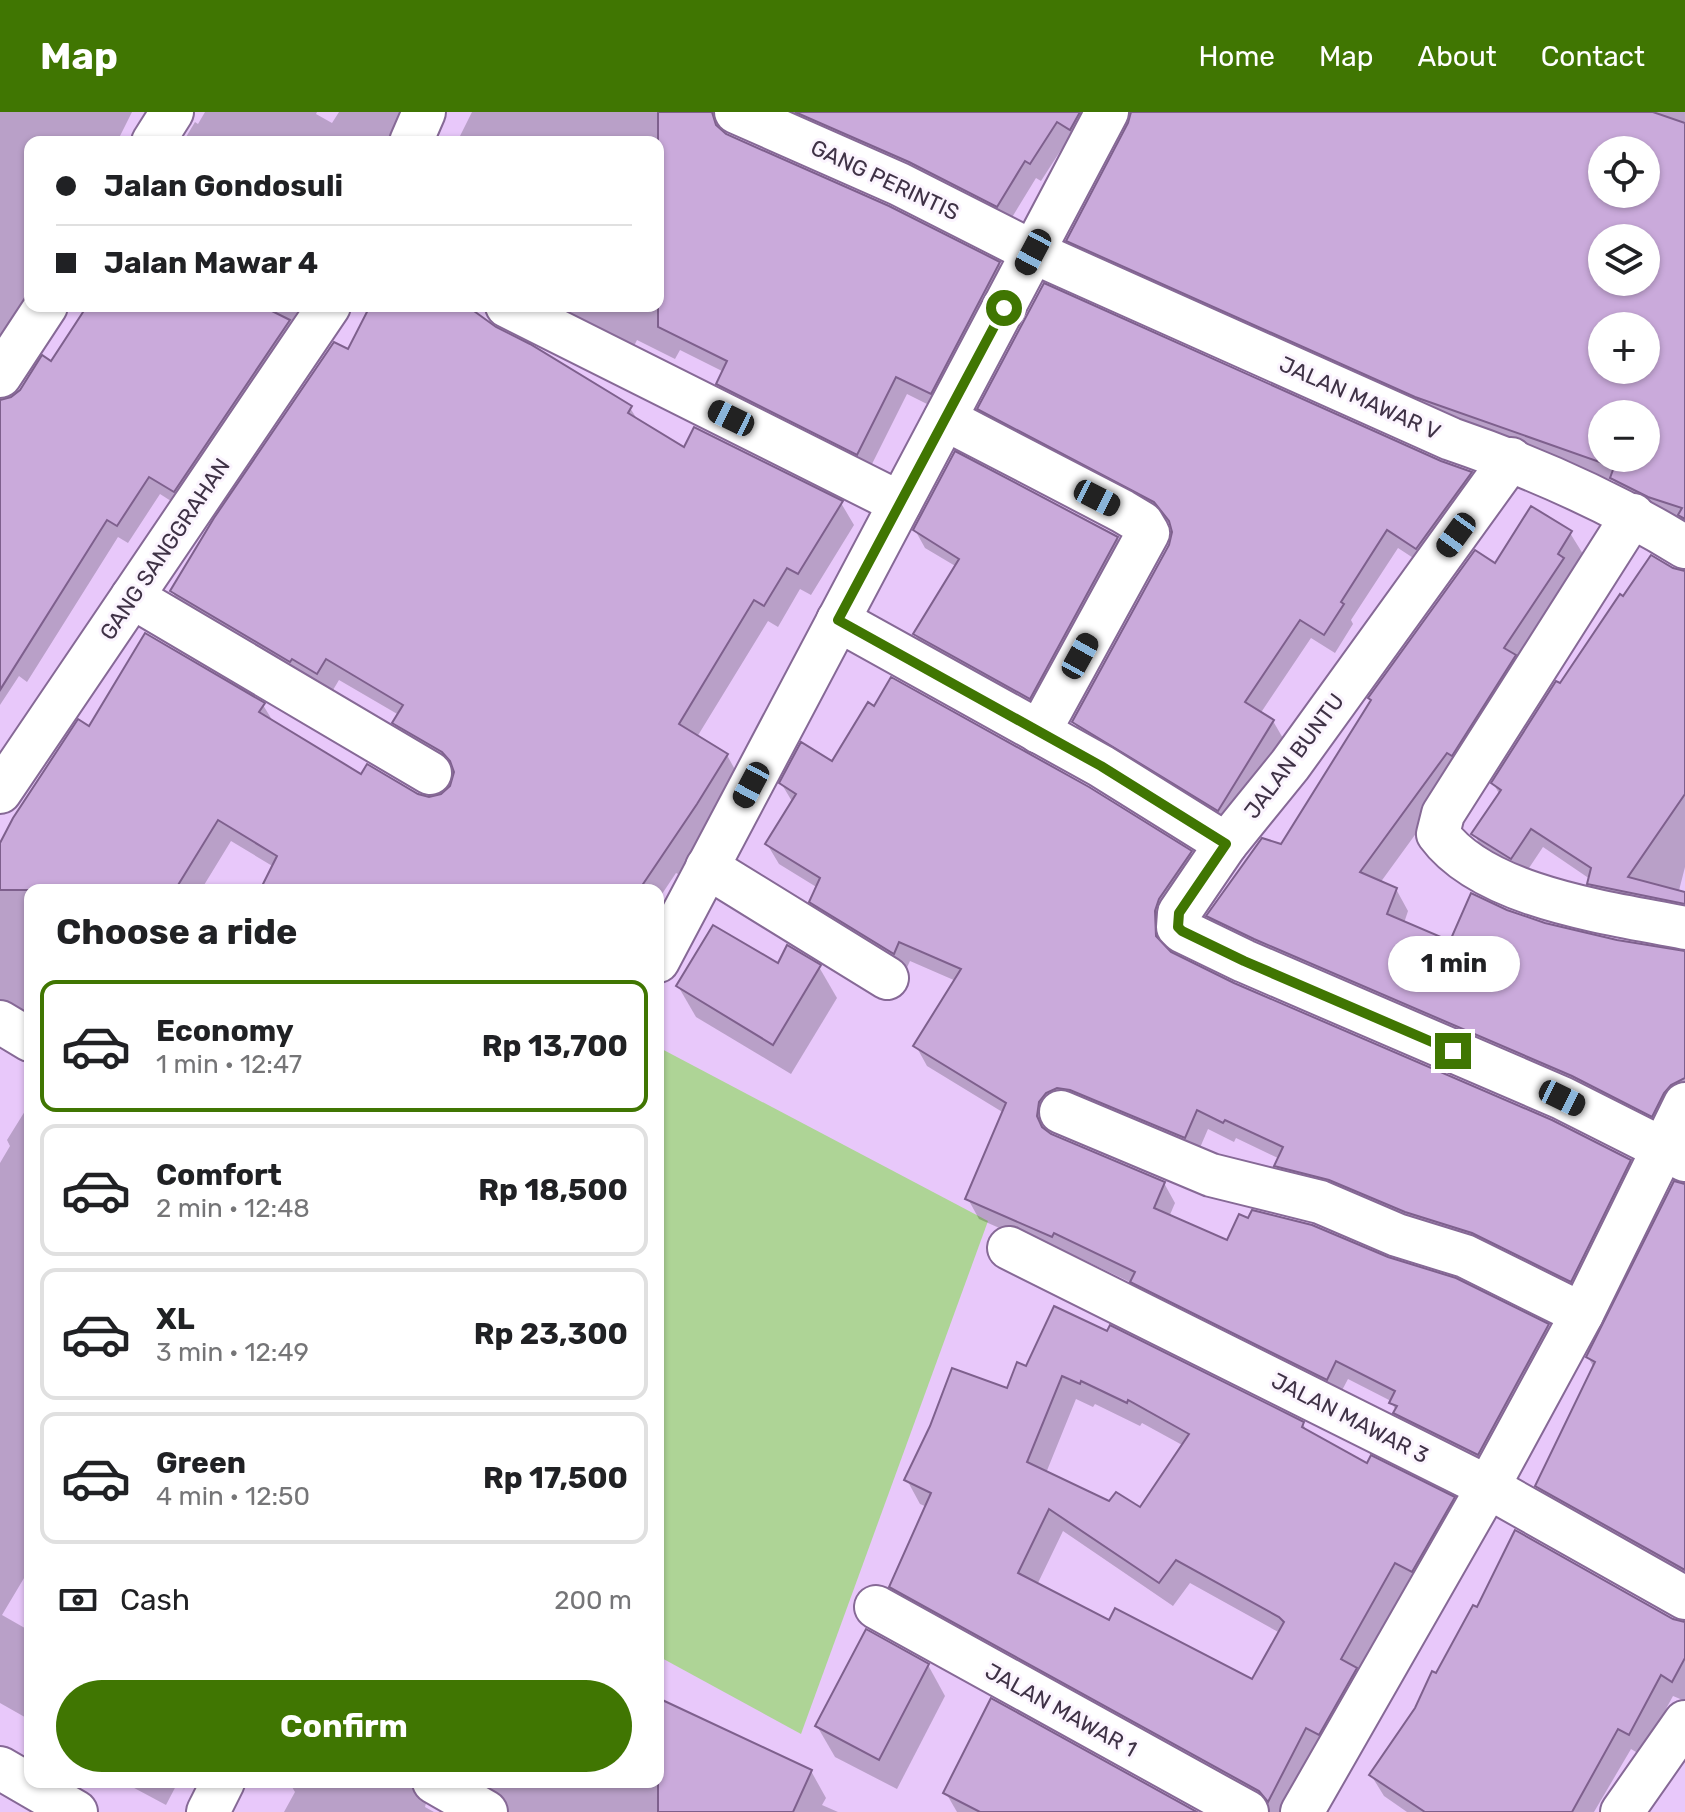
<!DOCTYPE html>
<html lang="en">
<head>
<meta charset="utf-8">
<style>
	body { margin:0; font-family:Rubik,sans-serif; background:#f6f6f6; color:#202124; height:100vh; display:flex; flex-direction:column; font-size:30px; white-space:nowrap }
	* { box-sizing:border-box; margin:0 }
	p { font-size:26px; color:#757577 }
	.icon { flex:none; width:44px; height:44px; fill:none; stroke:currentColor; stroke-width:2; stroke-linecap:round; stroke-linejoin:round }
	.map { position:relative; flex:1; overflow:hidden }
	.side { position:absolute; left:24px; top:772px; width:640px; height:904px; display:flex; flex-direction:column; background:#fff; border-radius:16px; box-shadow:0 2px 6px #0004 }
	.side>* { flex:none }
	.guide { position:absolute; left:24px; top:24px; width:640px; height:176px; border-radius:16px; box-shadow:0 2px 6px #0004; display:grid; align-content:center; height:176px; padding:0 32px; background:#fff }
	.controls { position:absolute; left:1588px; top:24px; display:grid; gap:16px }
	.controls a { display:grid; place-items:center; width:72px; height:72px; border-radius:50%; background:#fff; box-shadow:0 2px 6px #0004; font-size:40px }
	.end { position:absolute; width:36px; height:36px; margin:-18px; border:10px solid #407602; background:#fff; box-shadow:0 0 0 4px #fff }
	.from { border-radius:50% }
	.bubble { position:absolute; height:56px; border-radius:28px; background:#fff; box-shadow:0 2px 6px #0004; font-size:26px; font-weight:700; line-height:56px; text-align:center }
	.car { position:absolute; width:24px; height:48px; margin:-24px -12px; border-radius:10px; box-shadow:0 0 6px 2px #0007; background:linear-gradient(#222 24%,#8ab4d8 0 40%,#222 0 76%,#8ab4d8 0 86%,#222 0) }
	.guide b { display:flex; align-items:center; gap:28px; height:76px; font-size:30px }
	.guide b+b { border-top:2px solid #e0e0e0 }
	.guide i { width:20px; height:20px; background:#202124 }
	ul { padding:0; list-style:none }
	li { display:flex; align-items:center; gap:24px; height:132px; margin:0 16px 12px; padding:0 16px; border:4px solid #e0e0e0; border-radius:16px }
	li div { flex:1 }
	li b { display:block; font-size:30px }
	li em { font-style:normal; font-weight:700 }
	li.on { border-color:#407602 }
	li>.icon { width:72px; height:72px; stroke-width:1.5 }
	h2 { padding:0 32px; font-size:36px; line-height:96px }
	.pay { display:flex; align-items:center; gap:20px; height:88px; padding:0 32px; font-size:30px }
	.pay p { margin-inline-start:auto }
	.action { display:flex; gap:16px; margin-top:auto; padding:16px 32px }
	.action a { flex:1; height:92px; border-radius:48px; background:#407602; color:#fff; font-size:32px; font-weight:700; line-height:92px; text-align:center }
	header { display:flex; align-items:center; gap:48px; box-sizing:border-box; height:112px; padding:0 40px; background:#407602; color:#fff }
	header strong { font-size:38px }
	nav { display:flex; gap:44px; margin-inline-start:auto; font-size:28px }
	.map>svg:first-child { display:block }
</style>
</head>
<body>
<header>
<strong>Map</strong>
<nav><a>Home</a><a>Map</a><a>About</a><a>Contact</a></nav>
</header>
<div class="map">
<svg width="1685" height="1700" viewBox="0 0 1685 1700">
	<rect width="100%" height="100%" fill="#e8c8fa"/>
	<!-- green -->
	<path fill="#aed496" d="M658 935 988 1109 801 1622 658 1544Z"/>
	<!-- shadow -->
	<g fill="#0003" fill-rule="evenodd">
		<path d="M0 0H132L117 30H30V182L0 254Z"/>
		<path d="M205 0H317L316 2 332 11 339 0H420L403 30H183L195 10 198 12Z"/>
		<path d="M472 0H702L719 19 999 152 1010 170 941 299 907 282 868 360 728 290 718 272 724 260 680 238 675 247 637 228 633 236 547 194H658V30H463L460 24Z"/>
		<path d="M765 0H1103L1081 35 1068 27 1041 69 1036 66 1008 112Z"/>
		<path d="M1133 0H1685V418L1623 385 1614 369 1428 303 1079 147 1068 128 1130 11ZM1602 38H1646V82H1602ZM1602 126H1646V170H1602ZM1602 214H1646V258H1602ZM1602 302H1646V346H1602Z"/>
		<path d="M86 194H301L290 211 300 228 185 398 160 382 128 431 118 425 27 570 19 564 0 593V289L12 287 52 252 87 197Z"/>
		<path d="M372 194H463L495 217 630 296 639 310 685 338 841 391 854 413 811 483 800 477 778 515 768 509 697 625 727 643 739 665 678 762 676 761 658 788V778H263L274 755 231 729 201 778H30V913L0 908V734L89 616 263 593 274 611 362 664 429 687 442 684 452 675 456 662 407 633 394 611 399 603 339 568 330 583 185 502 172 479 349 240Z"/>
		<path d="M980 297 1441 351 1471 362 1481 380 1427 455 1398 436 1351 508 1353 512 1335 541 1311 526 1260 602 1273 609 1284 628 1229 716 1085 629 1074 610 1171 433 1173 416 1167 409 990 315Z"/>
		<path d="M915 418 1117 426 1127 444 1040 603 925 539 915 522 957 455 925 436Z"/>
		<path d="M1570 421 1583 442 1571 461 1575 469 1460 661 1380 771 1396 777 1408 799 1404 811 1451 831 1507 800 1543 812 1617 830 1685 841V993L1664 1025 1221 825 1208 804 1281 735 1496 454Z"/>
		<path d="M1672 458 1685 461V755L1672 806 1600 791 1589 771 1590 767 1543 735 1523 765 1485 742 1474 722 1500 683 1493 671 1623 487Z"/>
		<path d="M833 652 1191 741 1202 760 1165 820 1166 837 1234 873 1630 1049 1641 1069 1582 1188 1288 1073 1276 1054 1280 1047 1236 1026 1234 1030 1208 1017 1196 1045 1050 1010 1048 1022 1164 1071 1175 1091 1169 1105 1228 1130 1548 1214 1559 1234 1489 1362 1407 1321 1391 1289 1348 1267 1338 1286 1144 1189 1134 1172 1065 1139 1063 1144 979 1107 968 1087 1004 1001 927 954 916 934 956 869 910 849 905 860 822 809 811 789 818 776 779 752 767 732 793 691 781 671Z"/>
		<path d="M779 854 819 855 837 886 791 962 696 905 678 874Z"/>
		<path d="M30 991V1456L2 1503 30 1519V1608L0 1591V1051L10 1034 7 1028Z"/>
		<path d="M1685 1074V1472L1550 1396 1538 1374 1594 1256 1588 1245Z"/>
		<path d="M1018 1253 1303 1312 1308 1321 1368 1354 1453 1387 1467 1411 1289 1700H1269L905 1499 891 1475 927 1395 920 1392 907 1368 1008 1279ZM1076 1287 1093 1295 1095 1292 1140 1314 1142 1311 1184 1334 1140 1398 1110 1392 1046 1361ZM1063 1419 1173 1494 1190 1471 1280 1521 1253 1570 1109 1510 1037 1473Z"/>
		<path d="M1673 1509 1685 1512V1589L1673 1584 1641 1643 1631 1637 1594 1700H1407L1384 1684 1371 1663Z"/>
		<path d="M928 1553 945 1584 897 1677 835 1645 817 1614Z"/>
		<path d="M658 1588 811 1659 826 1686 822 1693 838 1700H506L428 1684 425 1695 434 1700H284L295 1680 289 1670H658Z"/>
		<path d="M123 1670H178L166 1693Z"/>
		<path d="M946 1681 1193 1700H957Z"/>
	</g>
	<!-- building -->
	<g fill="#caaadb" stroke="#7e608d" stroke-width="2" fill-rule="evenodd">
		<path d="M658 0H712L716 13 726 22 889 94 1000 150 931 282 896 265 857 343 716 272 727 249 658 215Z"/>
		<path d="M795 0H1080L1070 18 1057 10 1030 52 1025 49 997 95 909 50Z"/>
		<path d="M1131 0H1653L1685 11V407L1678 403 1682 396 1648 385 1610 366 1614 355 1415 285 1066 129 1128 11ZM1602 38H1646V82H1602ZM1602 126H1646V170H1602ZM1602 214H1646V258H1602ZM1602 302H1646V346H1602Z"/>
		<path d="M1044 171 1441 349 1472 360 1416 437 1387 418 1341 490 1344 492 1324 523 1300 508 1245 590 1274 608 1218 699 1072 610 1169 433 1172 420 1169 409 1154 390 977 297Z"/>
		<path d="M87 194H262L290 208 174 380 149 365 117 414 107 408 0 578V288L11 285 20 278 42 243 51 249Z"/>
		<path d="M370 194H467L496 215 530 232 632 294 628 301 684 335 694 315 843 389 798 462 787 456 764 494 754 488 679 612 728 642 697 692 639 778H260L277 744 218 708 175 778H0V731L13 706 78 607 89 614 145 521 265 591 259 600 361 662 367 652 418 682 429 685 441 682 450 674 454 660 450 649 442 640 392 611 403 593 326 547 317 562 292 547 290 550 170 479 214 406 334 230 348 237Z"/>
		<path d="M955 339 1118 425 1030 587 913 522 959 447 913 418Z"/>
		<path d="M1531 394 1572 419 1558 442 1564 446 1504 536 1516 543 1452 644 1447 641 1360 760 1397 776 1387 802 1450 829 1471 781 1507 798 1545 811 1617 828 1685 839V966L1671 973 1664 981 1652 1005 1572 964 1254 827 1206 804 1262 726 1281 732 1371 588 1368 586 1475 438 1495 451Z"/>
		<path d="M1651 443 1673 456 1685 459V682L1628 765 1685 780V792L1587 772 1591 756 1531 717 1511 747 1471 722 1501 678 1491 671 1556 569 1560 571 1620 482 1623 484Z"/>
		<path d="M891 565 1089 675 1192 739 1159 787 1155 799 1156 824 1171 840 1234 871 1552 1008 1631 1048 1571 1170 1472 1121 1405 1100 1329 1068 1274 1054 1283 1035 1225 1008 1223 1011 1197 998 1185 1026 1070 978 1057 976 1046 981 1039 990 1037 1004 1042 1015 1051 1022 1165 1070 1154 1096 1227 1128 1239 1102 1248 1106 1252 1098 1312 1113 1388 1145 1456 1166 1549 1212 1478 1343 1393 1301 1397 1294 1389 1291 1395 1279 1336 1249 1327 1268 1130 1170 1135 1160 1054 1121 1052 1125 965 1087 1006 991 913 934 961 857 899 830 894 842 809 790 820 766 765 732 796 682 779 671 801 630 832 649 868 590 874 594Z"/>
		<path d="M713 813 778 851 787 833 821 853 773 933 676 874Z"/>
		<path d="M1674 1069 1685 1072V1458L1535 1374 1595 1250 1586 1245Z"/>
		<path d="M1054 1194 1107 1219 1110 1213 1304 1310 1302 1315 1367 1351 1371 1343 1455 1385 1412 1460 1395 1451 1341 1547 1357 1556 1319 1623 1306 1616 1268 1690 1259 1679 889 1475 931 1381 904 1368 930 1314 952 1256 1007 1276 1017 1250 1026 1254ZM1062 1264 1080 1272 1081 1269 1127 1291 1128 1288 1189 1322 1140 1395 1116 1380 1109 1389 1027 1350ZM1049 1397 1159 1471 1176 1448 1279 1505 1284 1510 1252 1567 1115 1496 1109 1508 1018 1461Z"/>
		<path d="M1515 1418 1673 1507 1685 1510V1546L1672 1570 1661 1563 1629 1623 1618 1617 1572 1700H1425L1369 1663 1415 1596 1432 1559 1436 1561 1473 1493 1477 1495Z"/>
		<path d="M866 1517 929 1552 879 1648 815 1614Z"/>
		<path d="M658 1586 812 1658 793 1700H658Z"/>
		<path d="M991 1586 1197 1700H980L943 1681Z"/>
	</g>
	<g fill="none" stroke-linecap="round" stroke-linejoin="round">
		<defs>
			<g id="minor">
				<path d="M736 0 899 72 1033 140 1451 327C1533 355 1612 390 1685 435"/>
				<path d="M153 30 172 0"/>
				<path d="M411 30 424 0"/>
				<path d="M507 194 900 391"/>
				<path d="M0 264 46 194"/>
				<path d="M945 307 1122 399 1142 411 1148 421 1039 620"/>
				<path d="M1633 403 1443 702 1438 722C1485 786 1611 801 1685 816"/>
				<path d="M132 485 430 661"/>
				<path d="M838 508 1101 654 1226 732 1290 653 1511 347"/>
				<path d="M0 680 329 194"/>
				<path d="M1226 732 1179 801 1178 815 1182 819 1244 849 1562 986 1685 1048"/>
				<path d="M707 755 887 866"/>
				<path d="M658 849 1107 0"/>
				<path d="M0 910 30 928"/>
				<path d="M1061 1000 1211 1063 1320 1090 1397 1123 1465 1144 1582 1202 1685 992"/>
				<path d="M1009 1136 1488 1375 1685 1486"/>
				<path d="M876 1495 1247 1700"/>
				<path d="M0 1656 76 1700"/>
				<path d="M434 1670 486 1700"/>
				<path d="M208 1700 223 1670"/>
				<path d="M1302 1700 1488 1375 1582 1202"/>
				<path d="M1622 1700 1685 1610"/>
			</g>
		</defs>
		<!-- minor casing -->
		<use href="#minor" stroke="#866996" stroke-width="46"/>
		<!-- minor -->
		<use href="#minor" stroke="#fff" stroke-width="42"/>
	</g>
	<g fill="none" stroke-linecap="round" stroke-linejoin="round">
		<!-- route -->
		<path stroke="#407602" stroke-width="10" d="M1004 196 838 508 1101 654 1226 732 1179 801 1178 815 1182 819 1244 849 1453 939"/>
	</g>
	<g text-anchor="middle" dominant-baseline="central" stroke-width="6" stroke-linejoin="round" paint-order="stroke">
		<!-- street labels -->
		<g font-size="22" fill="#3f3246" stroke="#fbf4fe">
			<text transform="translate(885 68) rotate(25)">GANG PERINTIS</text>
			<text transform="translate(1360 286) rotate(24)">JALAN MAWAR V</text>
			<text transform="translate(165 437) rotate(-56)">GANG SANGGRAHAN</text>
			<text transform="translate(1294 644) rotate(-53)">JALAN BUNTU</text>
			<text transform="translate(1350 1306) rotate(27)">JALAN MAWAR 3</text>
			<text transform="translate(1061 1598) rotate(29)">JALAN MAWAR 1</text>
		</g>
	</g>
</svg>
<div class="controls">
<a><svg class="icon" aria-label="locate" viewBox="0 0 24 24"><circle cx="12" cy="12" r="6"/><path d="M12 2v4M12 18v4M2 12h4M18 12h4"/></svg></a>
<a><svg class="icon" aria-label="layers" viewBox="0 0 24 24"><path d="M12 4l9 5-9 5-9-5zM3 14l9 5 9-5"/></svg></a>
<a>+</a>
<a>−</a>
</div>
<i class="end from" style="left:1004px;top:196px"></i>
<i class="end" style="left:1453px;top:939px"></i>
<div class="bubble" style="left:1388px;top:824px;width:132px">1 min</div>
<i class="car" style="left:1033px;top:140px;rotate:208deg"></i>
<i class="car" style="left:731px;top:306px;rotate:296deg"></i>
<i class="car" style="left:1097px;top:386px;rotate:117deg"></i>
<i class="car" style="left:1456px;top:423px;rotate:216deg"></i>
<i class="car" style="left:1080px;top:544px;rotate:29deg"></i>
<i class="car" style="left:751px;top:673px;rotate:208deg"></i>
<i class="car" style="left:1562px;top:986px;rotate:116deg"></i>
<div class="guide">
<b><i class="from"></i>Jalan Gondosuli</b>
<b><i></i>Jalan Mawar 4</b>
</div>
<section class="side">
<h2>Choose a ride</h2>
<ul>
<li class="on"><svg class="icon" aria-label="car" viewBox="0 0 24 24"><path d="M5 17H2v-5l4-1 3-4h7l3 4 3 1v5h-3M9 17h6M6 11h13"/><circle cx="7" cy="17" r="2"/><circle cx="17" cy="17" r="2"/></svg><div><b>Economy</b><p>1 min · 12:47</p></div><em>Rp 13,700</em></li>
<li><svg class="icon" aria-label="car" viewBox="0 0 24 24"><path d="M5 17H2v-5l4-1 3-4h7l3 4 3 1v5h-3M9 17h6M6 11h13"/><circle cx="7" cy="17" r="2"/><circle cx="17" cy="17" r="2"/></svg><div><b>Comfort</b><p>2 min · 12:48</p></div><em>Rp 18,500</em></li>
<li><svg class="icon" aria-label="car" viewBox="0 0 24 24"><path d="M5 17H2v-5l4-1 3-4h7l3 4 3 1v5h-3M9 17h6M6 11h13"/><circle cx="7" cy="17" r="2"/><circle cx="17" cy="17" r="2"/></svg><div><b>XL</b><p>3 min · 12:49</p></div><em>Rp 23,300</em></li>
<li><svg class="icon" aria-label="car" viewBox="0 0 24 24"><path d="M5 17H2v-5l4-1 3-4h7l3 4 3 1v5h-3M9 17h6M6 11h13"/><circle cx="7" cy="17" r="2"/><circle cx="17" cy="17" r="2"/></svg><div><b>Green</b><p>4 min · 12:50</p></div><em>Rp 17,500</em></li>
</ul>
<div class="pay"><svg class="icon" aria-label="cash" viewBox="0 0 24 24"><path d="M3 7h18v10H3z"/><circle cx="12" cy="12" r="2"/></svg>Cash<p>200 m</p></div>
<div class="action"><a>Confirm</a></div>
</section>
</div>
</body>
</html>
